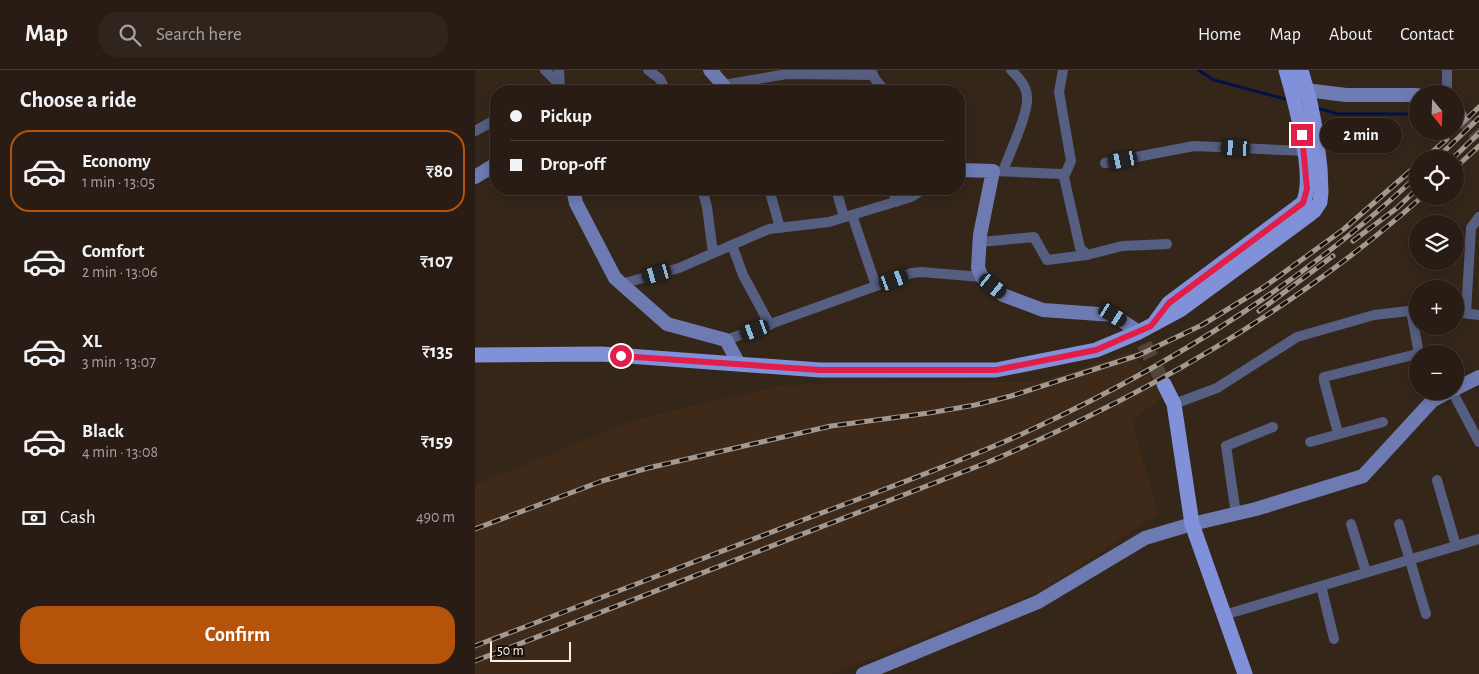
<!DOCTYPE html>
<html lang="en">
<head>
<meta charset="utf-8">
<style>
	body { margin:0; font-family:"Alegreya Sans",sans-serif; background:#30251d; color:#f1f3f6; height:100vh; display:flex; flex-direction:column; font-size:19px; white-space:nowrap }
	* { box-sizing:border-box; margin:0 }
	p { font-size:16px; color:#a5a1a0 }
	.icon { flex:none; width:28px; height:28px; fill:none; stroke:currentColor; stroke-width:2; stroke-linecap:round; stroke-linejoin:round }
	.map { position:relative; flex:1; overflow:hidden }
	.panel { display:flex; flex-direction:column; background:#281c14; width:475px }
	.panel>* { flex:none }
	.top-card { position:absolute; left:15px; top:15px; width:475px; height:110px; border-radius:20px; box-shadow:0 2px 12px #0003,0 0 0 1px #443a34; display:grid; align-content:center; height:110px; padding:0 20px; background:#281c14 }
	.needle { width:32px; rotate:161deg }
	.controls { position:absolute; left:934px; top:15px; display:grid; gap:10px }
	.controls a { display:grid; place-items:center; width:55px; height:55px; border-radius:50%; background:#281c14; box-shadow:0 2px 12px #0003,0 0 0 1px #443a34; font-size:25px }
	.scale { position:absolute; left:15px; bottom:12px; width:81px; box-sizing:border-box; padding-left:5px; border:2px solid #faefe8; border-top:0; font-size:14px; line-height:18px; white-space:nowrap; color:#faefe8; -webkit-text-stroke:4px #18110b; paint-order:stroke }
	.end { position:absolute; width:22px; height:22px; margin:-11px; border:6px solid #e11d48; background:#fff; box-shadow:0 0 0 2px #fff }
	.from { border-radius:50% }
	.bubble { position:absolute; height:35px; border-radius:18px; background:#281c14; box-shadow:0 2px 12px #0003,0 0 0 1px #443a34; font-size:16px; font-weight:600; line-height:35px; text-align:center }
	.car { position:absolute; width:15px; height:30px; margin:-15px -8px; border-radius:6px; box-shadow:0 0 4px 1px #0007; background:linear-gradient(#222 24%,#8ab4d8 0 40%,#222 0 76%,#8ab4d8 0 86%,#222 0) }
	.top-card b { display:flex; align-items:center; gap:18px; height:48px; font-size:19px }
	.top-card b+b { border-top:1px solid #443a34 }
	.top-card i { width:12px; height:12px; background:#f1f3f6 }
	ul { padding:0; list-style:none }
	li { display:flex; align-items:center; gap:15px; height:82px; margin:0 10px 8px; padding:0 10px; border:2px solid transparent; border-radius:20px }
	li div { flex:1 }
	li b { display:block; font-size:19px }
	li em { font-style:normal; font-weight:600 }
	li.active { border-color:#b45309 }
	li>.icon { width:45px; height:45px; stroke-width:1.5 }
	h2 { padding:0 20px; font-size:22px; line-height:60px }
	.pay { display:flex; align-items:center; gap:12px; height:55px; padding:0 20px; font-size:19px }
	.pay p { margin-inline-start:auto }
	.action { display:flex; gap:10px; margin-top:auto; padding:10px 20px }
	.action a { flex:1; height:58px; border-radius:20px; background:#b45309; color:#fff; font-size:20px; font-weight:600; line-height:58px; text-align:center }
	header { display:flex; align-items:center; gap:30px; box-sizing:border-box; height:70px; padding:0 25px; background:#281c14; border-bottom:1px solid #443a34 }
	header strong { font-size:24px }
	nav { display:flex; gap:28px; margin-inline-start:auto; font-size:18px }
	.search { width:350px; height:45px; background:#30251d; display:flex; align-items:center; gap:12px; box-sizing:border-box; padding:0 18px; border-radius:20px; color:#a5a1a0; font-size:19px }
	main { display:flex; flex:1; min-height:0 }
	.map>svg:first-child { display:block }
</style>
</head>
<body>
<header>
<strong>Map</strong>
<div class="search"><svg class="icon" aria-label="search" viewBox="0 0 24 24"><circle cx="10" cy="10" r="6"/><path d="M15 15l6 6"/></svg>Search here</div>
<nav><a>Home</a><a>Map</a><a>About</a><a>Contact</a></nav>
</header>
<main>
<section class="panel">
<h2>Choose a ride</h2>
<ul>
<li class="active"><svg class="icon" aria-label="car" viewBox="0 0 24 24"><path d="M5 17H2v-5l4-1 3-4h7l3 4 3 1v5h-3M9 17h6M6 11h13"/><circle cx="7" cy="17" r="2"/><circle cx="17" cy="17" r="2"/></svg><div><b>Economy</b><p>1 min · 13:05</p></div><em>₹80</em></li>
<li><svg class="icon" aria-label="car" viewBox="0 0 24 24"><path d="M5 17H2v-5l4-1 3-4h7l3 4 3 1v5h-3M9 17h6M6 11h13"/><circle cx="7" cy="17" r="2"/><circle cx="17" cy="17" r="2"/></svg><div><b>Comfort</b><p>2 min · 13:06</p></div><em>₹107</em></li>
<li><svg class="icon" aria-label="car" viewBox="0 0 24 24"><path d="M5 17H2v-5l4-1 3-4h7l3 4 3 1v5h-3M9 17h6M6 11h13"/><circle cx="7" cy="17" r="2"/><circle cx="17" cy="17" r="2"/></svg><div><b>XL</b><p>3 min · 13:07</p></div><em>₹135</em></li>
<li><svg class="icon" aria-label="car" viewBox="0 0 24 24"><path d="M5 17H2v-5l4-1 3-4h7l3 4 3 1v5h-3M9 17h6M6 11h13"/><circle cx="7" cy="17" r="2"/><circle cx="17" cy="17" r="2"/></svg><div><b>Black</b><p>4 min · 13:08</p></div><em>₹159</em></li>
</ul>
<div class="pay"><svg class="icon" aria-label="cash" viewBox="0 0 24 24"><path d="M3 7h18v10H3z"/><circle cx="12" cy="12" r="2"/></svg>Cash<p>490 m</p></div>
<div class="action"><a>Confirm</a></div>
</section>
<div class="map">
<svg width="1004" height="604" viewBox="0 0 1004 604">
	<rect width="100%" height="100%" fill="#35261a"/>
	<!-- built -->
	<path fill="#3f2a1a" d="M656 281 688 327 657 350 683 444 566 521 356 604H0V415L162 349 308 315 568 311Z"/>
	<g fill="none" stroke-linecap="round" stroke-linejoin="round">
		<!-- stream -->
		<g stroke="#001246" stroke-width="3">
			<path d="M723 0 739 10 814 30"/>
			<path d="M842 38 863 44H942"/>
		</g>
		<!-- secondary-tunnel -->
		<path stroke="#534439" stroke-width="14" stroke-dasharray="14 7" stroke-linecap="butt" d="M985 46 1004 68"/>
		<!-- primary-tunnel -->
		<path stroke="#534439" stroke-width="15" stroke-dasharray="15 8" stroke-linecap="butt" d="M669 274 689 314"/>
		<!-- street -->
		<g stroke="#565e81" stroke-width="10">
			<path d="M70 0 84 14"/>
			<path d="M84 0 85 21"/>
			<path d="M173 0 185 9 191 21"/>
			<path d="M396 0 400 9 410 21"/>
			<path d="M588 0 584 22 596 91 589 107"/>
			<path d="M972 0V24"/>
			<path d="M248 15 312 4 397 5"/>
			<path d="M0 61 20 50"/>
			<path d="M630 93 719 76 829 81"/>
			<path d="M518 101 586 104 589 107 605 178 612 185 647 176 692 174"/>
			<path d="M528 101C534 84 554 43 552 26 551 15 543 7 536 0"/>
			<path d="M227 119 232 137 238 183"/>
			<path d="M294 119 305 158"/>
			<path d="M361 119 369 147"/>
			<path d="M418 119 421 132"/>
			<path d="M377 145 401 216"/>
			<path d="M505 172 559 167 572 190 612 185"/>
			<path d="M257 175 268 205 295 255"/>
			<path d="M146 214 204 198 294 159 354 152 436 127 449 119"/>
			<path d="M936 241 944 284"/>
			<path d="M980 242 1004 245"/>
			<path d="M991 243 996 158 1004 147"/>
			<path d="M251 270 437 203 446 202 507 207"/>
			<path d="M977 321 1004 372"/>
			<path d="M699 334 742 318 822 267 899 245 942 240"/>
			<path d="M863 363 849 311V307L942 284"/>
			<path d="M835 372 908 352"/>
			<path d="M962 410 981 476"/>
			<path d="M761 444 751 376 798 357"/>
			<path d="M876 454 891 502"/>
			<path d="M924 454 951 544"/>
			<path d="M846 516 859 569"/>
			<path d="M749 545 1004 469"/>
		</g>
		<!-- secondary -->
		<g stroke="#6e7bb3" stroke-width="14">
			<path d="M235 0 248 15 250 21"/>
			<path d="M831 20 871 25H942"/>
			<path d="M980 38 985 46"/>
			<path d="M484 100 518 101 505 165 503 198 507 207 528 225 568 240 638 245 664 262"/>
			<path d="M0 107 21 94"/>
			<path d="M98 119 101 133 140 208 192 254 251 270 264 294"/>
			<path d="M980 319 1004 307"/>
			<path d="M388 604 563 532 670 468 717 454 781 439 888 406 957 331 975 321"/>
		</g>
		<!-- primary -->
		<g stroke="#8191d9" stroke-width="15">
			<path d="M681 251 694 233 828 133C841 107 819 28 811 0"/>
			<path d="M0 285 126 284 345 300H521L621 280 664 262 705 240 834 145 839 141 845 132 846 122 845 98 841 63 835 32 826 0"/>
			<path d="M689 314 699 334 717 454 770 604"/>
		</g>
		<defs>
			<g id="rail">
				<path d="M980 60 1004 37"/>
				<path d="M949 89 972 69"/>
				<path d="M961 89 1004 48"/>
				<path d="M977 89 1004 63"/>
				<path d="M980 98 1004 76"/>
				<path d="M878 171 922 138 942 119"/>
				<path d="M784 241 858 186"/>
				<path d="M0 459 127 411 173 398 356 356 454 343 500 335 536 326 664 285 727 255 789 217 869 159 942 95"/>
				<path d="M0 576C109 534 219 492 328 450 401 422 476 396 547 364 689 299 828 213 942 106"/>
				<path d="M0 591 511 393C668 327 821 239 948 126"/>
			</g>
		</defs>
		<!-- rail casing -->
		<use href="#rail" stroke="#a4988f" stroke-width="5"/>
		<!-- rail -->
		<use href="#rail" stroke="#18110b" stroke-width="3" stroke-dasharray="9" stroke-linecap="butt"/>
	</g>
	<g fill="none" stroke-linecap="round" stroke-linejoin="round">
		<!-- route -->
		<path stroke="#e11d48" stroke-width="6" d="M146 286 345 300H521L621 280 676 256 694 233 828 133 832 119 827 65"/>
	</g>
</svg>
<div class="controls">
<a><svg class="needle" viewBox="-14 -14 28 28"><path d="M0-13l5 13h-10z" fill="#e53935"/><path d="M0 13l5-13h-10z" fill="#a5a1a0"/></svg></a>
<a><svg class="icon" aria-label="locate" viewBox="0 0 24 24"><circle cx="12" cy="12" r="6"/><path d="M12 2v4M12 18v4M2 12h4M18 12h4"/></svg></a>
<a><svg class="icon" aria-label="layers" viewBox="0 0 24 24"><path d="M12 4l9 5-9 5-9-5zM3 14l9 5 9-5"/></svg></a>
<a>+</a>
<a>−</a>
</div>
<div class="scale">50 m</div>
<i class="end from" style="left:146px;top:286px"></i>
<i class="end" style="left:827px;top:65px"></i>
<div class="bubble" style="left:845px;top:48px;width:82px">2 min</div>
<i class="car" style="left:761px;top:78px;rotate:273deg"></i>
<i class="car" style="left:648px;top:90px;rotate:259deg"></i>
<i class="car" style="left:182px;top:204px;rotate:254deg"></i>
<i class="car" style="left:419px;top:210px;rotate:70deg"></i>
<i class="car" style="left:518px;top:216px;rotate:129deg"></i>
<i class="car" style="left:638px;top:245px;rotate:122deg"></i>
<i class="car" style="left:280px;top:260px;rotate:250deg"></i>
<div class="top-card">
<b><i class="from"></i>Pickup</b>
<b><i></i>Drop-off</b>
</div>
</div>
</main>
</body>
</html>
